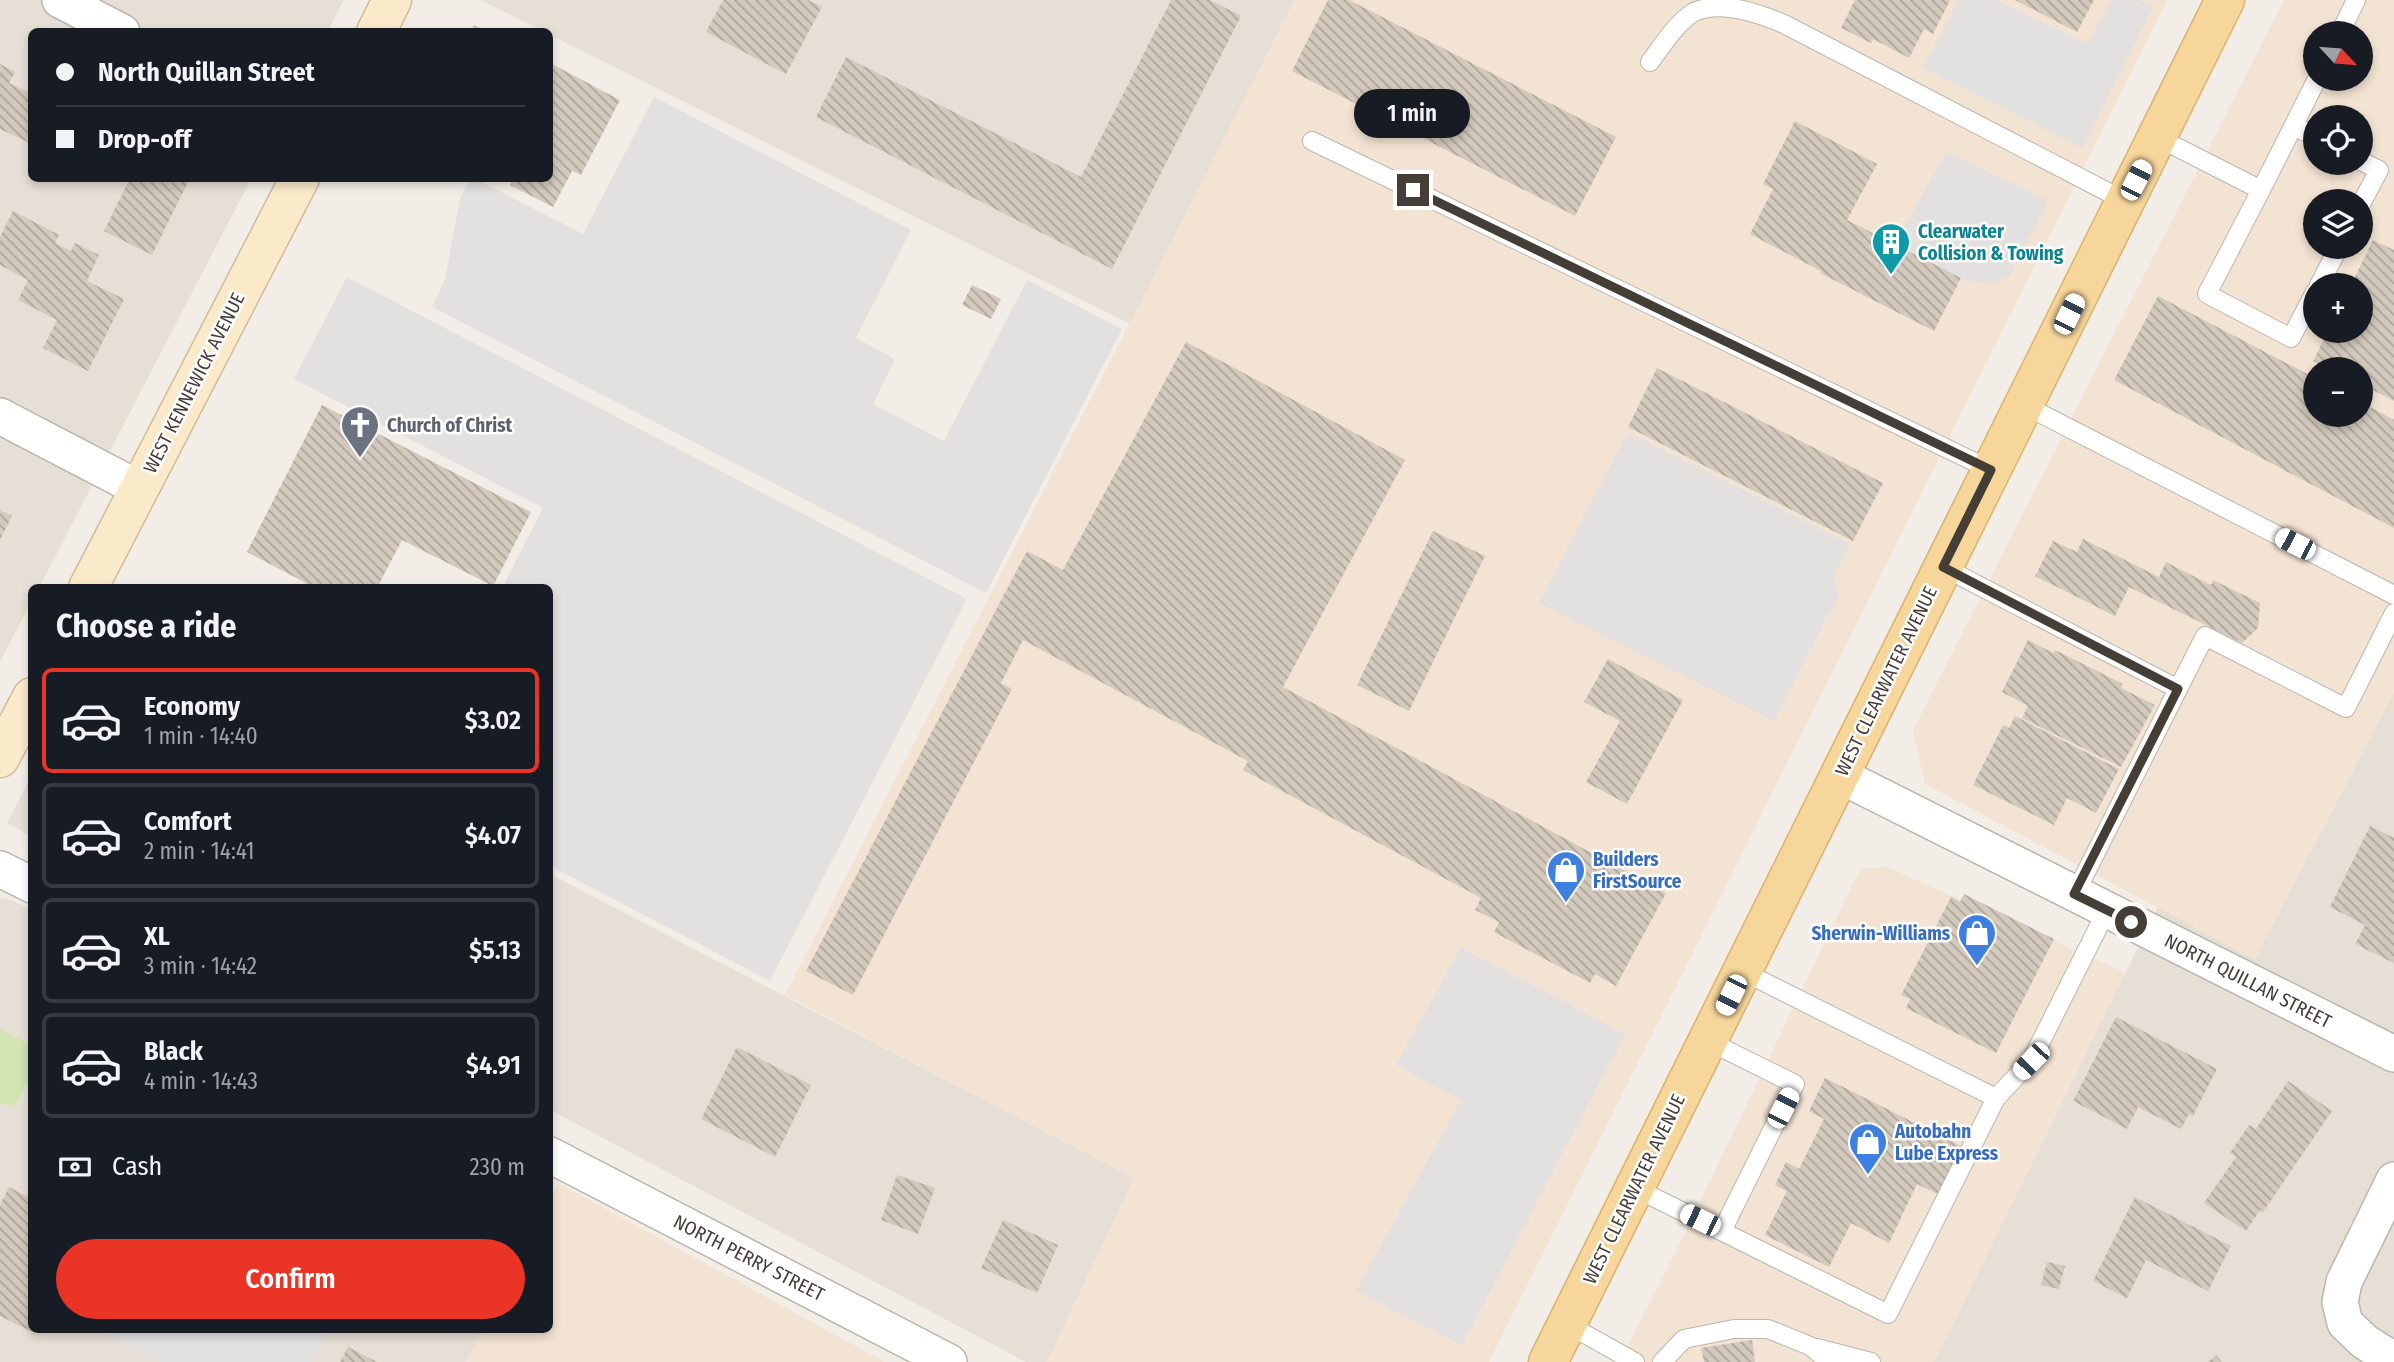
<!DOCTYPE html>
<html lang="en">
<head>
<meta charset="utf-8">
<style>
	body { margin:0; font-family:"Fira Sans Condensed",sans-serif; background:#242831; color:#f1f3f6; height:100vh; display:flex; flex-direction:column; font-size:26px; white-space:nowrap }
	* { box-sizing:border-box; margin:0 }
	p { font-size:23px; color:#9ea1a6 }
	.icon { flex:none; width:38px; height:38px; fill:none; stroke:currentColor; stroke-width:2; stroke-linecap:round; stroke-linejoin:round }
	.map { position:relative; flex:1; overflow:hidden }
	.drawer { position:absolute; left:28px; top:584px; width:525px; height:749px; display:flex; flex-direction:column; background:#171b24; border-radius:10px; box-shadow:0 4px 10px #0003 }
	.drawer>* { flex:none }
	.banner { position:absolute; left:28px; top:28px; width:525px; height:154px; border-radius:10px; box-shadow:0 4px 10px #0003; display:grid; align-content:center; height:154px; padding:0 28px; background:#171b24 }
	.needle { width:46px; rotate:116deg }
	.buttons { position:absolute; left:2303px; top:21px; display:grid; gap:14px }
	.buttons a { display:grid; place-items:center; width:70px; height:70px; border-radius:50%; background:#171b24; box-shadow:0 4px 10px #0003; font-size:35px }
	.end { position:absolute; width:32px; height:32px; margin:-16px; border:9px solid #453e36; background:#fff; box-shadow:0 0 0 4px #fff }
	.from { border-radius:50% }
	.bubble { position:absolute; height:49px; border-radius:24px; background:#171b24; box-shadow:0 4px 10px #0003; font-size:23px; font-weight:600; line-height:49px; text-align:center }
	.car { position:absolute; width:21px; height:42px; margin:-21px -10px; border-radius:9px; box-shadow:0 0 5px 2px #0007; background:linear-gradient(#fff 24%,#345 0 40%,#fff 0 76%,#345 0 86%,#fff 0) }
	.banner b { display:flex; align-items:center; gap:24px; height:66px; font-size:26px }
	.banner b+b { border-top:2px solid #363941 }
	.banner i { width:18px; height:18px; background:#f1f3f6 }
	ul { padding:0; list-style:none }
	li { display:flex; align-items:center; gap:21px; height:105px; margin:0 14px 10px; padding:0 14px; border:4px solid #363941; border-radius:10px }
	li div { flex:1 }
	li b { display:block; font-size:26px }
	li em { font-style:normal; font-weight:600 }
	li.active { border-color:#ea3426 }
	li>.icon { width:63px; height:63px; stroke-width:1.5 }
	h2 { padding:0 28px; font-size:32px; line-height:84px }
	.pay { display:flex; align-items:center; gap:18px; height:77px; padding:0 28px; font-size:26px }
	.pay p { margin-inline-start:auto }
	.cta { display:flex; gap:14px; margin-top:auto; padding:14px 28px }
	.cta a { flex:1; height:80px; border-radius:42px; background:#ea3426; color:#fff; font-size:28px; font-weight:600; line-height:80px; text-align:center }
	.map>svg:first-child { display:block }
</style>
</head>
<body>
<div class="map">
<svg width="2394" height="1362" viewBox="0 0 2394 1362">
	<defs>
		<pattern id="building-back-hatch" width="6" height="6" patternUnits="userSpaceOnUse" patternTransform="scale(1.75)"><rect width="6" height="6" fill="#d3c9bd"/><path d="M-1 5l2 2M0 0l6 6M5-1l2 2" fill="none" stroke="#ada59a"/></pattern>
	</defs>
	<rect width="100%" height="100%" fill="#f2eee7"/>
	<!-- residential -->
	<g fill="#e6dfd5">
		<path d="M0 0H344L328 31 32 32V178L251 179 39 588H32L31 602 0 662Z"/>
		<path d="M480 0H1295L1130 324 550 35V32L543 31Z"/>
		<path d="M2394 692V1362H1934L2158 907 2255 959Z"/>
		<path d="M31 776V836L7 823Z"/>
		<path d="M550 874 1134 1178 1047 1362H1026L550 1110Z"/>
		<path d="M0 898 12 900 31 910 32 1330H483L466 1362H0Z"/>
	</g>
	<!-- commercial -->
	<g fill="#f3e3d3" fill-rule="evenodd">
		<path d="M1295 0H2167L1489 1362H1047L1134 1178 785 995Z"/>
		<path d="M2284 0H2394V692L2255 959 1925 784 1913 730ZM2315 33H2361V79H2315ZM2315 117H2361V163H2315ZM2315 201H2361V247H2315ZM2315 285H2361V331H2315ZM2315 369H2361V415H2315Z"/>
		<path d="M1887 867 2126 973 1934 1362H1620L1679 1245 1860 869Z"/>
		<path d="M558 1183 885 1362H466L483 1330H550V1200Z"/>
	</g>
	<!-- garden -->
	<path fill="#d1e4b2" d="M0 1029 31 1045V1086L26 1084 14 1108 0 1102Z"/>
	<!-- parking -->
	<g fill="#e3e1df">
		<path d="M1959 0H1996L2088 44 2111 0H2139L2153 7 2082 148 1923 68Z"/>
		<path d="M654 97 911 230 856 338 895 359 873 404 944 441 1027 280 1122 329 986 593 432 307 445 280 460 198 470 179H476L583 234Z"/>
		<path d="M1946 152 2048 200 2009 277H2003L1999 283 1973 282 1961 278 1911 253 1900 235Z"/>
		<path d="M347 277 967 599 770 981 550 866V588H502L543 508 294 379Z"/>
		<path d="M1628 432 1850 544 1833 579 1839 594 1774 721 1539 603Z"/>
		<path d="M1461 948 1625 1034 1462 1345 1356 1291 1461 1100 1396 1065Z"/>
		<path d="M102 1330H329L312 1362H158L101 1333Z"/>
	</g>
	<!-- building -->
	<g fill="url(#building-back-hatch)">
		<path d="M723 0H808L822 7 786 74 706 32Z"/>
		<path d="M1171 0H1210L1241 16 1112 269 816 117 846 57 1081 177Z"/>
		<path d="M1328 0H1349L1616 137 1575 216 1292 71Z"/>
		<path d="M1855 0H1950L1933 34 1924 29 1909 58 1873 39 1871 43 1841 28Z"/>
		<path d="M2015 0H2094L2077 32Z"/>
		<path d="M474 25 487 32H470Z"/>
		<path d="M550 63 620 100 581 175 572 171 553 207 510 185 513 178H550Z"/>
		<path d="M0 64 15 72 9 83 32 94V144L0 129Z"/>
		<path d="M1795 121 1877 164 1847 220 1961 278 1934 331 1820 273 1821 271 1750 234 1773 189 1763 184Z"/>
		<path d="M130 178H190L152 255 104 231Z"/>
		<path d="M13 211 59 235 55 243 71 251 75 243 99 255 87 281 124 299 88 371 43 348 57 320 18 300 28 280 0 265V237Z"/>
		<path d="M2373 240 2394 250V401L2361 384V369H2330L2313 361 2328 331H2361V285H2351Z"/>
		<path d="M972 285 1001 299 991 319 962 305Z"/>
		<path d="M2158 296 2315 378V415H2361V402L2394 420V528L2114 380Z"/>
		<path d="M1186 342 1405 460 1283 687 1666 893 1616 986 1595 974 1590 983 1494 932 1499 922 1475 910 1481 898 1243 770 1248 761 1023 640 1001 683 1012 689 853 995 806 971 1027 551 1063 570Z"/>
		<path d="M1657 368 1883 483 1853 541 1628 427Z"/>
		<path d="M322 405 531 512 493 586 402 540 377 588H303L306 583 247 552Z"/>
		<path d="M0 510 12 516 0 540Z"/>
		<path d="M1433 531 1485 556 1409 711 1357 685Z"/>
		<path d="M2083 539 2159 577 2166 562 2211 585 2213 580 2260 603 2258 628 2242 643 2129 587 2115 616 2035 576 2053 541 2077 552Z"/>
		<path d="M2028 640 2053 653 2055 650 2123 684 2121 688 2155 705 2121 767 2022 718 2028 706 2002 692Z"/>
		<path d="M1608 659 1683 700 1627 804 1586 782 1620 721 1584 702Z"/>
		<path d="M2015 716 2119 769 2096 813 2067 798 2054 825 1973 785 2003 725 2009 728Z"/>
		<path d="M2370 826 2394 838V963L2355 944 2365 925 2330 907Z"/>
		<path d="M1964 894 2054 939 1996 1053 1906 1008 1910 999 1901 995 1951 897 1960 902Z"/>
		<path d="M2116 1017 2217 1069 2193 1116 2189 1114 2181 1129 2138 1107 2127 1129 2073 1101Z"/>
		<path d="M737 1047 811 1085 775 1157 701 1119Z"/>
		<path d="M1825 1078 1969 1150 1946 1198 1917 1184 1889 1243 1851 1223 1829 1267 1765 1235 1787 1191 1775 1185 1786 1162 1799 1169 1824 1119 1809 1111Z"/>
		<path d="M2288 1081 2332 1111 2263 1212 2260 1210 2246 1231 2204 1203 2236 1157 2230 1153 2249 1125 2256 1129Z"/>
		<path d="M897 1175 935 1188 918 1234 881 1220Z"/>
		<path d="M9 1187 32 1199V1330H35L34 1333 0 1316V1205Z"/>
		<path d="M2135 1197 2231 1246 2208 1291 2146 1260 2127 1298 2093 1281Z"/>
		<path d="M1003 1220 1058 1245 1037 1293 981 1268Z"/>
		<path d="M2047 1262 2065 1266 2059 1289 2041 1285Z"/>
		<path d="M1752 1340 1755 1362H1704L1701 1348Z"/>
		<path d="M348 1347 377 1362H340Z"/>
		<path d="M2216 1355 2222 1362H2208Z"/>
	</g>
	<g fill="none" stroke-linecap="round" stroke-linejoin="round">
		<defs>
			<g id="lane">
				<path d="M2340 33 2356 0"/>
				<path d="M1650 62C1662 46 1676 23 1694 12 1721 0 1758 13 1784 24L2125 201"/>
				<path d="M2294 126 2315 137"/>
				<path d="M2157 137 2261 190 2317 79"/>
				<path d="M1312 141 1991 470"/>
				<path d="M2361 161 2379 170 2361 204"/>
				<path d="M2261 190 2207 294 2291 338 2315 292"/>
				<path d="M2319 285 2339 247"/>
				<path d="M2024 405 2394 595"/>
				<path d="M1943 567 2178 689 2075 894"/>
				<path d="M2178 689 2205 636 2346 708 2394 613"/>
				<path d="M1708 1041 1795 1084 1722 1231"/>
				<path d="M1996 1098 2031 1061 2107 910"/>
				<path d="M1635 1188 1888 1314 1996 1098 1742 971"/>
				<path d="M1567 1324 1635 1362"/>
				<path d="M1817 1348 1871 1362"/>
				<path d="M1662 1362 1684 1339 1734 1329H1768L1810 1346 1830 1362"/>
			</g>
			<g id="street">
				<path d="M60 0 122 32"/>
				<path d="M0 416 140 489"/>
				<path d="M1839 775 2394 1054"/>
				<path d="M0 869 32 885"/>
				<path d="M550 1155 949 1362"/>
				<path d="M2394 1180 2344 1282 2340 1302 2345 1323 2365 1342 2394 1360"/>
			</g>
			<g id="secondary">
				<path d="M376 32 392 0"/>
				<path d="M88 588 300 178"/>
				<path d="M0 758 32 697"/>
			</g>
			<path id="primary" d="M1548 1362 2225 0"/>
		</defs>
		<!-- lane casing -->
		<use href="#lane" stroke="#bdb5aa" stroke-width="20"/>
		<!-- street casing -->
		<use href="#street" stroke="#bdb5aa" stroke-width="38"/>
		<!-- secondary casing -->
		<use href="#secondary" stroke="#cfbd99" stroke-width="41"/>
		<!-- primary casing -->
		<use href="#primary" stroke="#dbb16c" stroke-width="41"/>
		<!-- lane -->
		<use href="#lane" stroke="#fff" stroke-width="18"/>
		<!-- street -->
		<use href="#street" stroke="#fff" stroke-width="35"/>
		<!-- secondary -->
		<use href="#secondary" stroke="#faeac9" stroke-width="38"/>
		<!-- primary -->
		<use href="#primary" stroke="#f7d69b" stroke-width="38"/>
	</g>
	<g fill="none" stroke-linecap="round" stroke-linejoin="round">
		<!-- route -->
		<path stroke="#453e36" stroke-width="9" d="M1413 190 1991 470 1943 567 2178 689 2074 894 2131 922"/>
	</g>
	<!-- icons -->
	<defs>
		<symbol id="building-pin" viewBox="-11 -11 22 30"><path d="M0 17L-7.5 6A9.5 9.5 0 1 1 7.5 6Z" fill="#0f9aa8" stroke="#fff"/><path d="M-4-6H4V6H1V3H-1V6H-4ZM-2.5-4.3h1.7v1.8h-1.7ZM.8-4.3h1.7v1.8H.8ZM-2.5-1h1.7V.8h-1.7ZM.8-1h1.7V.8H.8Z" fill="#fff"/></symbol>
		<symbol id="church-pin" viewBox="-11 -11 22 30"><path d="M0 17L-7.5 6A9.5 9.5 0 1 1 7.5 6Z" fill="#6b7280" stroke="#fff"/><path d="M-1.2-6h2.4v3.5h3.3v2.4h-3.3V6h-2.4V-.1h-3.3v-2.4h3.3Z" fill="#fff"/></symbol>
		<symbol id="shop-pin" viewBox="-11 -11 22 30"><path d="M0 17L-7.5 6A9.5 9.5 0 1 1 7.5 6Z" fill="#3f7fe0" stroke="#fff"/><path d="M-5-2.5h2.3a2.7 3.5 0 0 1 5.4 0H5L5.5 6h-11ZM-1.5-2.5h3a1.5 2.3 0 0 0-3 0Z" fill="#fff"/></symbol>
	</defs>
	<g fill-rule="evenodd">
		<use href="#building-pin" x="1869" y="220" width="44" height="60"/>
		<use href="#church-pin" x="338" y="403" width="44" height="60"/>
		<use href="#shop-pin" x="1544" y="848" width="44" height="60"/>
		<use href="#shop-pin" x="1955" y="911" width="44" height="60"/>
		<use href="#shop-pin" x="1846" y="1120" width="44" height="60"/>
	</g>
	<g text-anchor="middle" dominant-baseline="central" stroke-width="5" stroke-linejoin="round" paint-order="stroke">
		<!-- culture labels -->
		<g font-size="19" font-weight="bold" fill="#0d838f" stroke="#fff" text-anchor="start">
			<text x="1918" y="231">Clearwater<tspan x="1918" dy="22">Collision &amp; Towing</tspan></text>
		</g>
		<!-- street labels -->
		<g font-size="19" fill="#453e36" stroke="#fff">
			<text transform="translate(194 383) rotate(-63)">WEST KENNEWICK AVENUE</text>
			<text transform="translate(1886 681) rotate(-64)">WEST CLEARWATER AVENUE</text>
			<text transform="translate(2248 981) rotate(27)">NORTH QUILLAN STREET</text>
			<text transform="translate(1634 1189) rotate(-64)">WEST CLEARWATER AVENUE</text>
			<text transform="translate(749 1258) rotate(27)">NORTH PERRY STREET</text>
		</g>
		<!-- worship labels -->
		<g font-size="19" font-weight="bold" fill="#5b616d" stroke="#fff" text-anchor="start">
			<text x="387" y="425">Church of Christ</text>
		</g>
		<!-- shop labels -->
		<g font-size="19" font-weight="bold" fill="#366cbe" stroke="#fff" text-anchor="start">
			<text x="1593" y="859">Builders<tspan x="1593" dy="22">FirstSource</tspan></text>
			<text x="1950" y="933" text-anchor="end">Sherwin-Williams</text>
			<text x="1895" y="1131">Autobahn<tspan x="1895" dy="22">Lube Express</tspan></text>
		</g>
	</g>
</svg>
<div class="buttons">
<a><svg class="needle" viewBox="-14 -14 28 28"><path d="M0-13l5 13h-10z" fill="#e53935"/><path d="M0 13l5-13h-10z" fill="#9ea1a6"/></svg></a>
<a><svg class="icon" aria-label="locate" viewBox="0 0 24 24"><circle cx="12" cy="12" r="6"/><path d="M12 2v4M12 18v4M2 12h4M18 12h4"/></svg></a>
<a><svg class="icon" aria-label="layers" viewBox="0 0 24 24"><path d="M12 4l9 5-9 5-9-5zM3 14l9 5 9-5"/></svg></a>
<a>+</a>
<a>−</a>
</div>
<i class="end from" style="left:2131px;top:922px"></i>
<i class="end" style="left:1413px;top:190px"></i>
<div class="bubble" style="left:1354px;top:89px;width:116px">1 min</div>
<i class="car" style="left:2136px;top:180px;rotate:27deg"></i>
<i class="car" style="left:2069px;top:314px;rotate:26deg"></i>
<i class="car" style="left:2295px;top:544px;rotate:297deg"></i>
<i class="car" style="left:1731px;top:995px;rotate:206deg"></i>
<i class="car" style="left:2031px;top:1061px;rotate:224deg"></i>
<i class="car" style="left:1783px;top:1108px;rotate:27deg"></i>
<i class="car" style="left:1700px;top:1220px;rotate:296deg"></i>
<div class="banner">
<b><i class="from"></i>North Quillan Street</b>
<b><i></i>Drop-off</b>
</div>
<section class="drawer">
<h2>Choose a ride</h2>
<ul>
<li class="active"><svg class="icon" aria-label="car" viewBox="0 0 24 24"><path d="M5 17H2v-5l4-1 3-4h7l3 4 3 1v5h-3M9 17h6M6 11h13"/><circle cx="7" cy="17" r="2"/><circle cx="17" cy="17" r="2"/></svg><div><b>Economy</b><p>1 min · 14:40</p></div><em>$3.02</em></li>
<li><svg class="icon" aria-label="car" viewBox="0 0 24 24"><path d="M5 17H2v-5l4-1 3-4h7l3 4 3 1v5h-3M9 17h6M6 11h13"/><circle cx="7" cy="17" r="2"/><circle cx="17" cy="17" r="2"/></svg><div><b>Comfort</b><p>2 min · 14:41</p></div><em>$4.07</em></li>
<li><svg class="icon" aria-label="car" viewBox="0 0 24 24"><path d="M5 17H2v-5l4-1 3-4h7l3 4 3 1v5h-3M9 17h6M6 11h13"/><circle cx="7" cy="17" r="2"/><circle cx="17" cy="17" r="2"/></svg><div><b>XL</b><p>3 min · 14:42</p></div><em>$5.13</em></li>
<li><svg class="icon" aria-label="car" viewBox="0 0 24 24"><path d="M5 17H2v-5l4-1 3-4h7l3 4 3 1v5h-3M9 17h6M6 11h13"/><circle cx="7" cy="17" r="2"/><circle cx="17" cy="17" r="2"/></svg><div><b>Black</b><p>4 min · 14:43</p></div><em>$4.91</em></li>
</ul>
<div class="pay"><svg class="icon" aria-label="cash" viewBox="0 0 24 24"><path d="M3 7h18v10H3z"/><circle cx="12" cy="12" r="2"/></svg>Cash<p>230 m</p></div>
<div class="cta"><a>Confirm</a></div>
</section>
</div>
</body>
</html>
